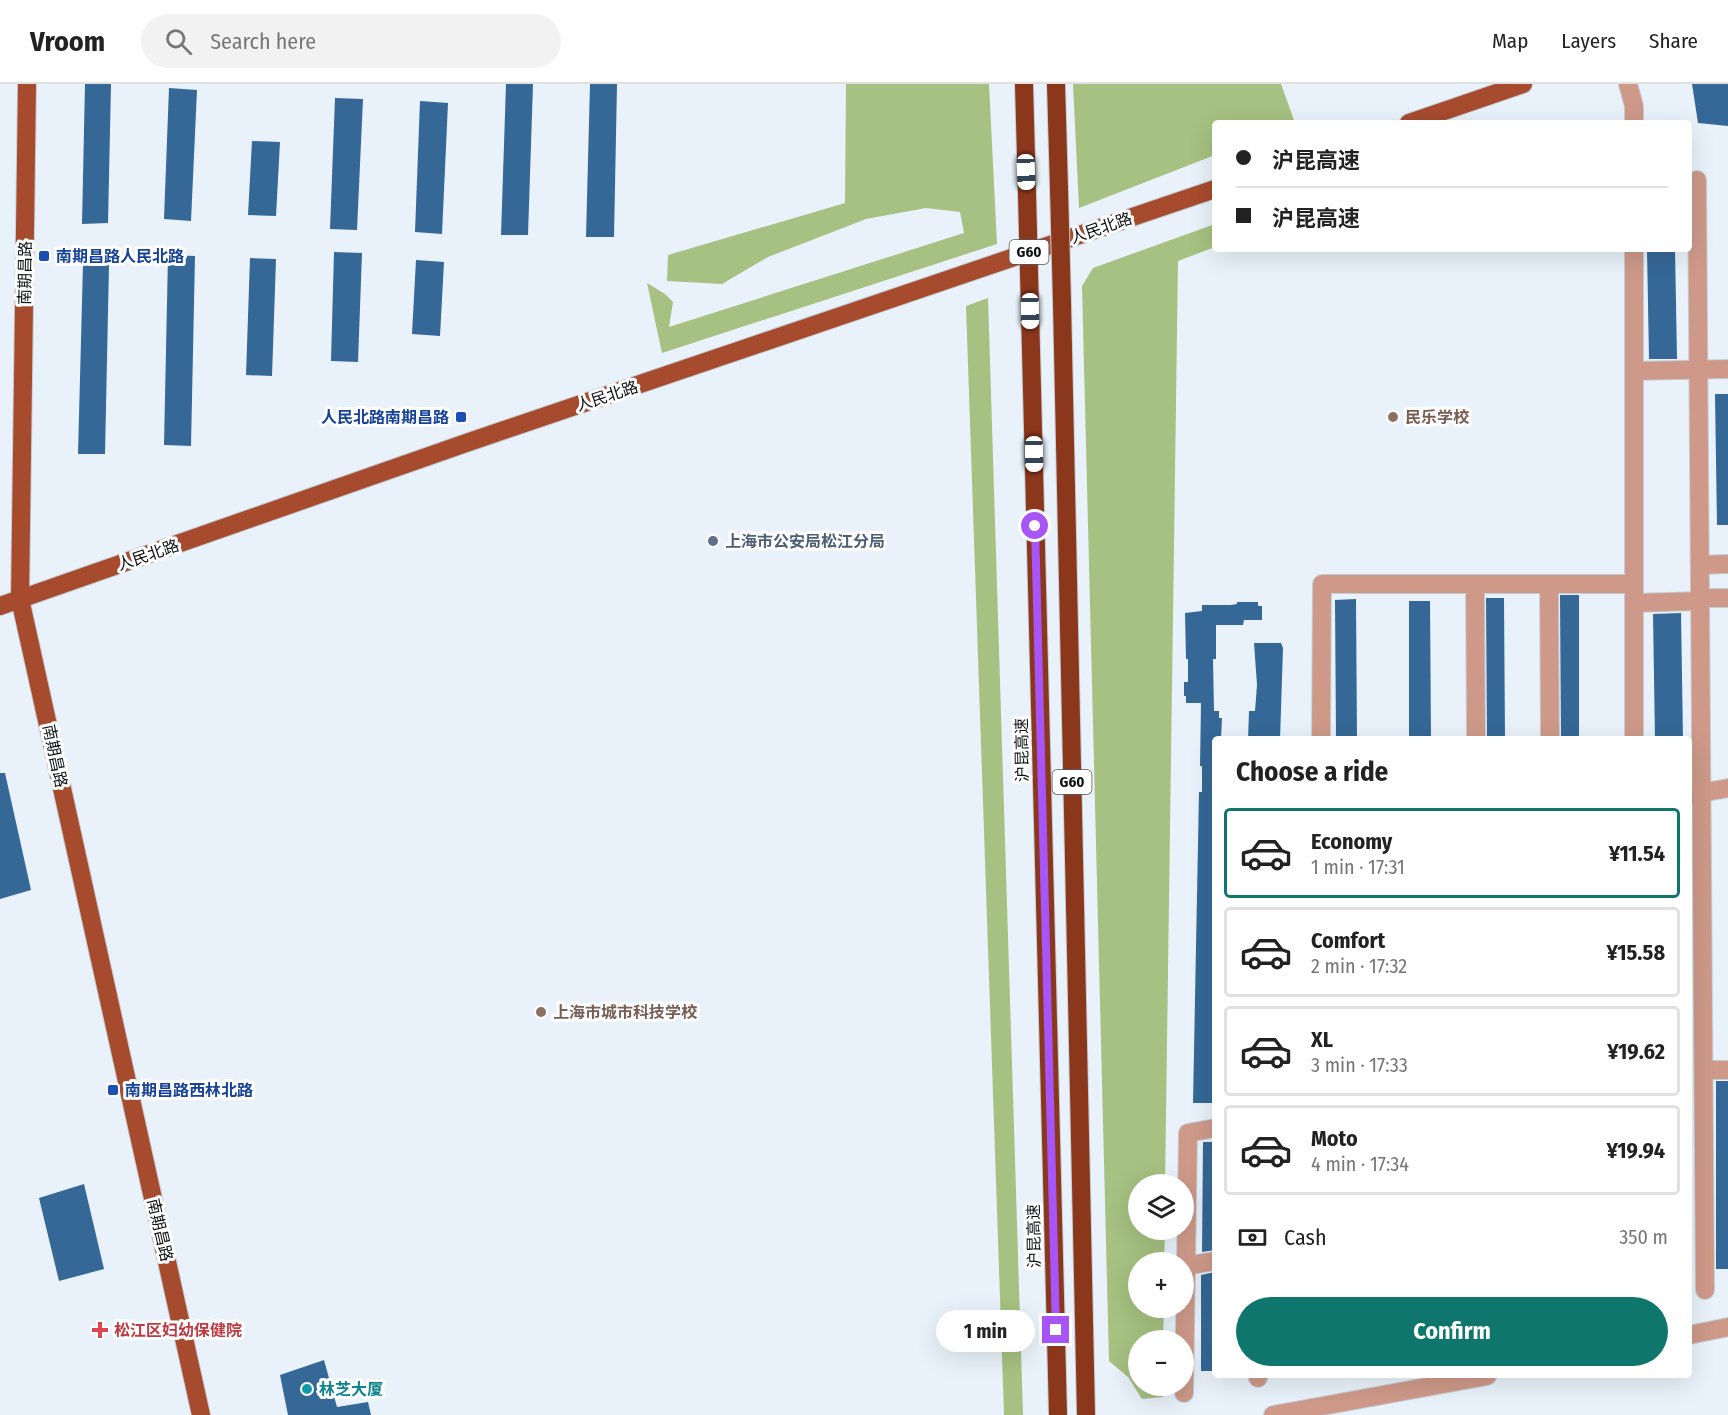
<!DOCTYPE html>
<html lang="en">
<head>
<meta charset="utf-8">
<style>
	body { margin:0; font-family:"Fira Sans Condensed","Noto Sans SC",sans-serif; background:#f2f2f2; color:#222; height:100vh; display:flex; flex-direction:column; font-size:22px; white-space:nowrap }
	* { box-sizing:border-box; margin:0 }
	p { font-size:20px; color:#767676 }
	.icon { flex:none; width:33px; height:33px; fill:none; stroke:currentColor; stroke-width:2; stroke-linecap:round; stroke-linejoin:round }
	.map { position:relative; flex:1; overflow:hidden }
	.panel { position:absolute; left:1212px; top:652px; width:480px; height:642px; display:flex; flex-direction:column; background:#fff; border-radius:6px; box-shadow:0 6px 24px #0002 }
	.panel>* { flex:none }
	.hud { position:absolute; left:1212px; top:36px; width:480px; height:132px; border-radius:6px; box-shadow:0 6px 24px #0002; display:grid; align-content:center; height:132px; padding:0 24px; background:#fff }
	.fabs { position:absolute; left:1128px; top:1090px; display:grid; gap:12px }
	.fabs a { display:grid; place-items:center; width:66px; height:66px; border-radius:50%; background:#fff; box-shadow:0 6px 24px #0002; font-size:30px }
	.end { position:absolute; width:27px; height:27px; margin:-14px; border:8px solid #a855f7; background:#fff; box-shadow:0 0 0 3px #fff }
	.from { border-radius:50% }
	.bubble { position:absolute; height:42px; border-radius:21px; background:#fff; box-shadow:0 6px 24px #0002; font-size:20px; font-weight:700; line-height:42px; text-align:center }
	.car { position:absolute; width:18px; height:36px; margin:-18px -9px; border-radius:8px; box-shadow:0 0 4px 2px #0007; background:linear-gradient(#fff 24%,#345 0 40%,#fff 0 76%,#345 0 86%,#fff 0) }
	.hud b { display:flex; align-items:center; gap:21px; height:57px; font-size:22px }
	.hud b+b { border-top:2px solid #e0e0e0 }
	.hud i { width:15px; height:15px; background:#222 }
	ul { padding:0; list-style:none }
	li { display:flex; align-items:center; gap:18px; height:90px; margin:0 12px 9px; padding:0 12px; border:3px solid #e0e0e0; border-radius:6px }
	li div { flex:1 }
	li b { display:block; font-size:22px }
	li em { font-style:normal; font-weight:700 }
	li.on { border-color:#0f766e }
	li>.icon { width:54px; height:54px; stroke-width:1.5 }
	h2 { padding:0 24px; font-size:27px; line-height:72px }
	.pay { display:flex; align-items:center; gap:15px; height:66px; padding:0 24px; font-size:22px }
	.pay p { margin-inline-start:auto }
	.primary-button { display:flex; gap:12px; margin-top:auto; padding:12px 24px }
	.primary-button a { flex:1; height:69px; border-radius:36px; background:#0f766e; color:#fff; font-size:24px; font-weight:700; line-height:69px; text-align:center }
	header { display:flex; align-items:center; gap:36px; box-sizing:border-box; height:84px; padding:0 30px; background:#fff; border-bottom:2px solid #e0e0e0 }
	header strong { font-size:28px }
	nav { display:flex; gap:33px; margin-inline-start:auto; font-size:21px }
	.search { width:420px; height:54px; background:#f2f2f2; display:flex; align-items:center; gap:15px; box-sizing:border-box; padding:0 21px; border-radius:33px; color:#767676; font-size:22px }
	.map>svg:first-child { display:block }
</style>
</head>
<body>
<header>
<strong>Vroom</strong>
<div class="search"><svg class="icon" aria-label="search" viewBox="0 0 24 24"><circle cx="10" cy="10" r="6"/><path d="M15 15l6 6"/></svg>Search here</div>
<nav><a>Map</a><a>Layers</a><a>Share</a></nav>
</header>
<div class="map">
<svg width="1728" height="1331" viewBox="0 0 1728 1331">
	<rect width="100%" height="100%" fill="#e9f2fa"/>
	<!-- forest -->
	<g fill="#a6c181">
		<path d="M846 0H989L997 160 662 269 647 199 665 210 673 218 669 243 964 149 960 128 926 124 866 135 768 173 722 200 667 197 668 171 845 119Z"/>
		<path d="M1073 0H1281L1295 39H1215V71L1079 124Z"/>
		<path d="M1215 140V163L1178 177 1165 1101H1138V1146H1165L1164 1179H1138V1224H1164L1163 1257H1138V1302H1163V1313L1142 1315 1128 1293 1109 1277 1082 202 1093 184Z"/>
		<path d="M988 214 1023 1331H1004L966 222Z"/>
	</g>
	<!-- building -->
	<g fill="#356896">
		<path d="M85 0H111L108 139 82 140Z"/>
		<path d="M506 0H533L528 151H501Z"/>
		<path d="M590 0H617L614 153H586Z"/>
		<path d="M1692 0H1728V42L1698 39Z"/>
		<path d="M169 4 197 6 191 137 164 135Z"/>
		<path d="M335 14 363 15 357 146 330 145Z"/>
		<path d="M420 17 448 19 442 150 415 148Z"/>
		<path d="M252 57 280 58 276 132 248 131Z"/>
		<path d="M1647 165H1675L1677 275H1649Z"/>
		<path d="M334 168 362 169 358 278 331 277Z"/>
		<path d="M168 171 195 172 191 362 164 361Z"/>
		<path d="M250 174 276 175 272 292 246 291Z"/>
		<path d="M416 176 444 178 440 252 412 250Z"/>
		<path d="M83 180 109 181 105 370H78Z"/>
		<path d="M1715 310H1728V441H1717Z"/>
		<path d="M1560 511H1579V656H1561Z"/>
		<path d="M1486 514H1504L1505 656H1487Z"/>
		<path d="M1356 515 1357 656H1336L1335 516Z"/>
		<path d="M1409 517H1430L1431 656H1409Z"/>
		<path d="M1237 518H1258V522H1262V536H1244L1243 541H1216V575H1213L1214 627H1219V634H1222L1221 655H1215V1019H1193L1199 708H1202V682H1200L1201 619H1186V612H1184V598H1188V575H1186L1185 529 1202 527V521H1231L1237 520Z"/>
		<path d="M1681 529 1683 656H1655L1653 530Z"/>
		<path d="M1254 559H1281L1283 564 1280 656H1248L1249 627H1255L1257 601Z"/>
		<path d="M0 689H5L31 806 0 815Z"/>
		<rect x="1716" y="997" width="12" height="188"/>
		<path d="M1203 1058H1215V1166L1202 1168Z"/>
		<path d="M84 1100 104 1185 59 1197 39 1114Z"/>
		<path d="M1215 1188V1287H1201V1191Z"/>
		<path d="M324 1276 337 1323 368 1318 371 1331H288L280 1291Z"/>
	</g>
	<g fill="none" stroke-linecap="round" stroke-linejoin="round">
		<defs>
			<g id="minor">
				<path d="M1628 0 1634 22V39"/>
				<path d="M1697 96 1705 1206"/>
				<path d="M1634 165V656"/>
				<path d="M1634 287 1728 285"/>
				<path d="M1700 481 1728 480"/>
				<path d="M1475 500 1476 656"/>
				<path d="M1549 500 1550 656"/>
				<path d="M1700 514H1728"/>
				<path d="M1634 519 1700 517"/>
				<path d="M1321 656 1322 500H1634"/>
				<path d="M1689 711 1728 704"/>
				<path d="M1704 986H1728"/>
				<path d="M1185 1182 1215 1177"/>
				<path d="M1689 1251 1728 1243"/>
				<path d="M1258 1294V1292"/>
				<path d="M1184 1309 1188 1049 1215 1044"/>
				<path d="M1273 1331 1487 1292"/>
			</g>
			<g id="major">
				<path d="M27 0 20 515 201 1331"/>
				<path d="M1409 39 1523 0"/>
				<path d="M0 522 469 358 1215 105"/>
			</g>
			<g id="highway">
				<path d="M1024 0 1027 110"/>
				<path d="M1056 0 1059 105"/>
				<path d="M1062 219 1086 1331"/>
				<path d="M1030 227 1058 1331"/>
			</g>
		</defs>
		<!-- minor casing -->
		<use href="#minor" stroke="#c6ced5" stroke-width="20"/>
		<!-- major casing -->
		<use href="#major" stroke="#c6ced5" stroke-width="20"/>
		<!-- highway casing -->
		<use href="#highway" stroke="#c6ced5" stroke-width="20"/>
		<!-- minor -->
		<use href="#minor" stroke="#ce9989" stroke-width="18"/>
		<!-- major -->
		<use href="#major" stroke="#a74b2e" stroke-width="18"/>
		<!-- highway -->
		<use href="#highway" stroke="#8b371c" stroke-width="18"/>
		<defs>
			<g id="highway-bridge">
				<path d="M1059 105 1062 219"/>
				<path d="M1027 110 1030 227"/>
			</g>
		</defs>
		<!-- highway-bridge casing -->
		<use href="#highway-bridge" stroke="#c6ced5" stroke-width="20" stroke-linecap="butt"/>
		<!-- highway-bridge -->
		<use href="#highway-bridge" stroke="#8b371c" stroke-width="18"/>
	</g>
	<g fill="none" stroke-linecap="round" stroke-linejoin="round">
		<!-- route -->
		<path stroke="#a855f7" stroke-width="8" d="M1035 442 1056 1246"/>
	</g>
	<!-- markers -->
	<g fill="#1a4fb4" stroke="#fff" stroke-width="2">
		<rect x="38" y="166" width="12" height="12" rx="3"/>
		<rect x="455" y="327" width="12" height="12" rx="3"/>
		<rect x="107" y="1000" width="12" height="12" rx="3"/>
	</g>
	<g fill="#8d6e63" stroke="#fff" stroke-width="2">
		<circle cx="1393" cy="333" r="6"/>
		<circle cx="541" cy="928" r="6"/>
	</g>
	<circle fill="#5c6f8a" stroke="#fff" stroke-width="2" cx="713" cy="457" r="6"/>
	<path fill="#e0444e" stroke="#fff" stroke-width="2" d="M97 1237h6v6h6v6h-6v6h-6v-6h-6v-6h6z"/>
	<circle fill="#0f9aa8" stroke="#fff" stroke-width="2" cx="307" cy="1305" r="6"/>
	<g text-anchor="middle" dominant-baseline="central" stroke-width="6" stroke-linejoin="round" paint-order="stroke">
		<!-- shield labels -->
		<g fill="#fff" stroke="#57585a" stroke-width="1.5">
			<rect x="1009.5" y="156" width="39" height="24" rx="4.5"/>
			<rect x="1052.5" y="686" width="39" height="24" rx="4.5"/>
		</g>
		<g font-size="15" font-weight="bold" fill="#0f1114">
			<text x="1029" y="168">G60</text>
			<text x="1072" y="698">G60</text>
		</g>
		<!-- street labels -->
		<g font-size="16" fill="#0f1114" stroke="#fff">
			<text transform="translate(1101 144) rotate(-19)">人民北路</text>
			<text transform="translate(25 189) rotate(-89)">南期昌路</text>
			<text transform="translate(607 312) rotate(-18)">人民北路</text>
			<text transform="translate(148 471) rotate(-19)">人民北路</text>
			<text transform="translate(1022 666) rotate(-91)">沪昆高速</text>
			<text transform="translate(55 672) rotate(78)">南期昌路</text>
			<text transform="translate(160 1146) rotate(77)">南期昌路</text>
			<text transform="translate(1034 1152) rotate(-91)">沪昆高速</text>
		</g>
		<!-- transit labels -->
		<g font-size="16" font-weight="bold" fill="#164399" stroke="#fff" text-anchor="start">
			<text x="56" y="172">南期昌路人民北路</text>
			<text x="449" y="333" text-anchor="end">人民北路南期昌路</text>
			<text x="125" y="1006">南期昌路西林北路</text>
		</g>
		<!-- education labels -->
		<g font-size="16" font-weight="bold" fill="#785e54" stroke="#fff" text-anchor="start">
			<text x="1405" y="333">民乐学校</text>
			<text x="553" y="928">上海市城市科技学校</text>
		</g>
		<!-- service labels -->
		<g font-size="16" font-weight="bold" fill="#4e5e75" stroke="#fff" text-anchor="start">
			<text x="725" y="457">上海市公安局松江分局</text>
		</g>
		<!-- health labels -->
		<g font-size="16" font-weight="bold" fill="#be3a42" stroke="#fff" text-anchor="start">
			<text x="114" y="1246">松江区妇幼保健院</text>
		</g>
		<!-- culture labels -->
		<g font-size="16" font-weight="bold" fill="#0d838f" stroke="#fff" text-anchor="start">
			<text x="319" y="1305">林芝大厦</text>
		</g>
	</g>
</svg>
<div class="fabs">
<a><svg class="icon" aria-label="layers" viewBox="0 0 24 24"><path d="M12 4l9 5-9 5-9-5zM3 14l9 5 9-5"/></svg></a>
<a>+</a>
<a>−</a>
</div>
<i class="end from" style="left:1035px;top:442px"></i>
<i class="end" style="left:1056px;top:1246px"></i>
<div class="bubble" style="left:936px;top:1226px;width:99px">1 min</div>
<i class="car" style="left:1026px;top:88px;rotate:178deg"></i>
<i class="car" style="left:1030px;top:227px;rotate:179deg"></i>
<i class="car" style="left:1034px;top:370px;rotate:179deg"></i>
<div class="hud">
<b><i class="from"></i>沪昆高速</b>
<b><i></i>沪昆高速</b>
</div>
<section class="panel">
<h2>Choose a ride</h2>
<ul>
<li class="on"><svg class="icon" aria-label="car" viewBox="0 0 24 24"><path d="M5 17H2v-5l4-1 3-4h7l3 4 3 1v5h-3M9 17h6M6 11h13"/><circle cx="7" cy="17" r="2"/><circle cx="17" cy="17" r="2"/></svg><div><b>Economy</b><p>1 min · 17:31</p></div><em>¥11.54</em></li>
<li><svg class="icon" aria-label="car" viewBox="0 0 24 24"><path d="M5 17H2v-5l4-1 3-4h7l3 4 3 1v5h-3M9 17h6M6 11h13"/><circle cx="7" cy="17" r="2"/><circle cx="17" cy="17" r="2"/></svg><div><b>Comfort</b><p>2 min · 17:32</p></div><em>¥15.58</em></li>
<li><svg class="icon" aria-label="car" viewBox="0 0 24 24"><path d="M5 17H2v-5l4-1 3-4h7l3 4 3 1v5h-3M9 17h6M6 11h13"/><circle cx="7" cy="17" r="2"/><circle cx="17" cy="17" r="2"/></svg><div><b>XL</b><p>3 min · 17:33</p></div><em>¥19.62</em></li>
<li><svg class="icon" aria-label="car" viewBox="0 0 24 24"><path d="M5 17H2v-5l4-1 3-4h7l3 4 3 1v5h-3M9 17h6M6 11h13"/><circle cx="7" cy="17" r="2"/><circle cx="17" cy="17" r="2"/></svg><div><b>Moto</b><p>4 min · 17:34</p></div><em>¥19.94</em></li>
</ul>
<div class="pay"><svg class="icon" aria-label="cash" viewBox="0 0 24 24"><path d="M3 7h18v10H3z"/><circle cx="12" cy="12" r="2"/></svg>Cash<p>350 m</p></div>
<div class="primary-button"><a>Confirm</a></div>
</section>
</div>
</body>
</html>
